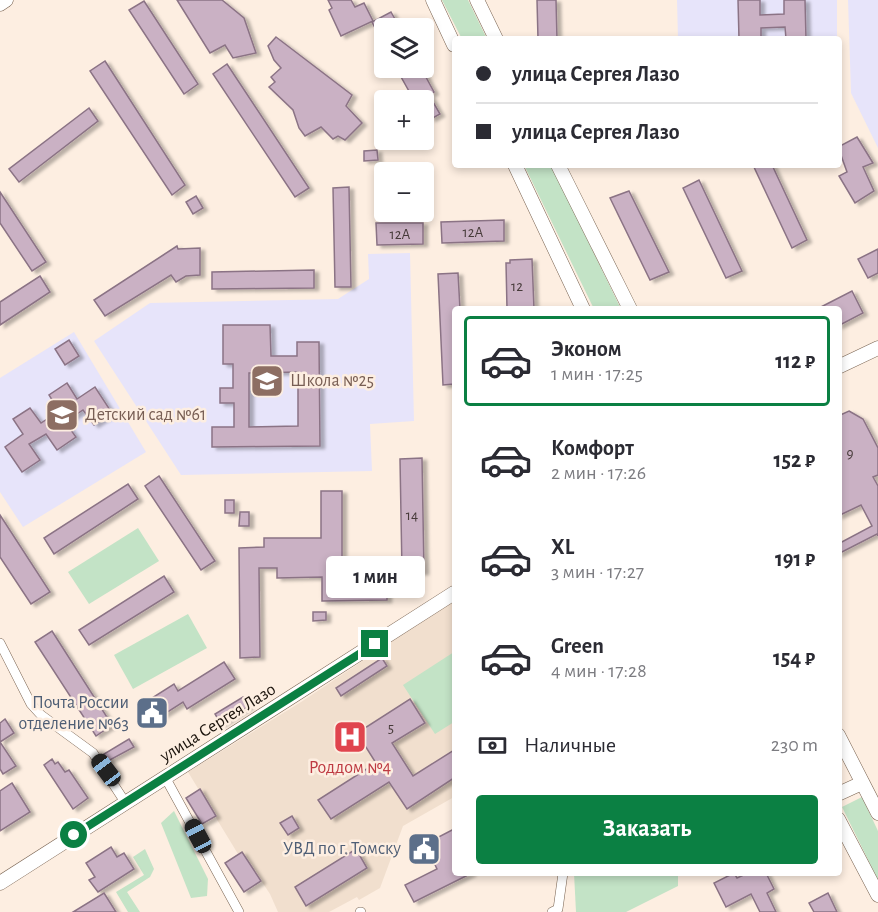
<!DOCTYPE html>
<html lang="ru">
<head>
<meta charset="utf-8">
<style>
	body { margin:0; font-family:"Alegreya Sans",sans-serif; background:#f2f2f3; color:#2b2b33; height:100vh; display:flex; flex-direction:column; font-size:22px; white-space:nowrap }
	* { box-sizing:border-box; margin:0 }
	p { font-size:20px; color:#7c7c81 }
	.icon { flex:none; width:33px; height:33px; fill:none; stroke:currentColor; stroke-width:2; stroke-linecap:round; stroke-linejoin:round }
	.map { position:relative; flex:1; overflow:hidden }
	.drawer { position:absolute; left:452px; top:306px; width:390px; height:570px; display:flex; flex-direction:column; background:#fff; border-radius:6px; box-shadow:0 3px 9px #0003 }
	.drawer>* { flex:none }
	.banner { position:absolute; left:452px; top:36px; width:390px; height:132px; border-radius:6px; box-shadow:0 3px 9px #0003; display:grid; align-content:center; height:132px; padding:0 24px; background:#fff }
	.tools { position:absolute; left:374px; top:18px; display:grid; gap:12px }
	.tools a { display:grid; place-items:center; width:60px; height:60px; border-radius:6px; background:#fff; box-shadow:0 3px 9px #0003; font-size:30px }
	.end { position:absolute; width:27px; height:27px; margin:-14px; border:8px solid #0b8043; background:#fff; box-shadow:0 0 0 3px #fff }
	.from { border-radius:50% }
	.bubble { position:absolute; height:42px; border-radius:6px; background:#fff; box-shadow:0 3px 9px #0003; font-size:20px; font-weight:700; line-height:42px; text-align:center }
	.car { position:absolute; width:18px; height:36px; margin:-18px -9px; border-radius:8px; box-shadow:0 0 4px 2px #0007; background:linear-gradient(#222 24%,#8ab4d8 0 40%,#222 0 76%,#8ab4d8 0 86%,#222 0) }
	.banner b { display:flex; align-items:center; gap:21px; height:57px; font-size:22px }
	.banner b+b { border-top:2px solid #e1e1e2 }
	.banner i { width:15px; height:15px; background:#2b2b33 }
	ul { padding:10px 0 0; list-style:none }
	li { display:flex; align-items:center; gap:18px; height:90px; margin:0 12px 9px; padding:0 12px; border:3px solid transparent; border-radius:6px }
	li div { flex:1 }
	li b { display:block; font-size:22px }
	li em { font-style:normal; font-weight:700 }
	li.selected { border-color:#0b8043 }
	li>.icon { width:54px; height:54px; stroke-width:1.5 }
	.pay { display:flex; align-items:center; gap:15px; height:66px; padding:0 24px; font-size:22px }
	.pay p { margin-inline-start:auto }
	.button { display:flex; gap:12px; margin-top:auto; padding:12px 24px }
	.button a { flex:1; height:69px; border-radius:6px; background:#0b8043; color:#fff; font-size:24px; font-weight:700; line-height:69px; text-align:center }
	.map>svg:first-child { display:block }
</style>
</head>
<body>
<div class="map">
<svg width="878" height="912" viewBox="0 0 878 912">
	<defs>
		<filter id="shadow"><feDropShadow dx="4.5" dy="2.5" stdDeviation="1.5" flood-color="#0004"/></filter>
	</defs>
	<rect width="100%" height="100%" fill="#fdeee1"/>
	<!-- education -->
	<g fill="#e7e4fa">
		<path d="M677 0H837V39H678Z"/>
		<path d="M848 0H878V148L851 93Z"/>
		<path d="M410 253 414 421 370 424 372 471 181 475 94 341 150 303 338 299 369 279 368 254Z"/>
		<path d="M74 332 146 452 23 527 0 492V378Z"/>
	</g>
	<!-- medical -->
	<path fill="#f1dfce" d="M454 600V797L403 826 380 888 359 900 357 897 329 912H278L270 894 242 852 238 854 188 772 301 702Z"/>
	<!-- green -->
	<g fill="#c3e3c6">
		<path d="M442 0H468L487 39H462Z"/>
		<path d="M524 165H551L621 309H594Z"/>
		<path d="M138 528 159 561 89 604 68 572Z"/>
		<path d="M188 614 207 648 133 689 114 655Z"/>
		<path d="M454 652V722L435 734 403 685Z"/>
		<path d="M862 797 878 831V880L842 807Z"/>
		<path d="M174 811 208 879 207 896 191 898 161 823Z"/>
		<path d="M145 849 154 869 150 877 127 892 140 912H128L116 892 144 875 133 857Z"/>
		<path d="M574 873H678V886L626 912H576Z"/>
	</g>
	<!-- building -->
	<g fill="#cab1c4" stroke="#8b7385" stroke-width="1.5" fill-rule="evenodd" filter="url(#shadow)">
		<path d="M177 0H222L244 18 256 53 233 58 225 45 210 53Z"/>
		<path d="M328 0H351L355 7 364 3 373 21 341 36 329 10 332 8Z"/>
		<path d="M537 0H556L557 39H538Z"/>
		<path d="M738 0H760V15L784 14V0H805L806 39H786L785 27 761 28V39H739Z"/>
		<path d="M144 1 198 84 184 94 129 10Z"/>
		<path d="M391 12 400 28H384V45L372 22Z"/>
		<path d="M276 37 352 95 346 106 362 123 345 140 338 136 333 139 321 127 305 136 299 128 293 110 269 87 275 82 271 77 281 68 274 60 268 46Z"/>
		<path d="M105 61 185 185 172 195 90 71Z"/>
		<path d="M227 64 309 188 295 197 213 74Z"/>
		<path d="M396 68H421L434 92 429 95 440 114 431 119 423 100H414Z"/>
		<path d="M89 108 98 121 19 182 9 169Z"/>
		<path d="M857 137 873 163 863 167 874 191 855 203 839 176 847 172 838 147Z"/>
		<path d="M377 150 378 160 364 161V151Z"/>
		<path d="M753 165H772L807 240 792 248Z"/>
		<path d="M699 180 742 271 726 278 683 188Z"/>
		<path d="M349 187 351 287H335L333 188Z"/>
		<path d="M629 191 669 272 650 280 610 198Z"/>
		<path d="M0 192 46 262 32 271 0 223Z"/>
		<path d="M196 196 203 208 193 214 186 202Z"/>
		<path d="M504 220V241L442 243 441 222Z"/>
		<path d="M376 223H423V244L377 245Z"/>
		<path d="M177 246 178 249 200 248V275L186 276 176 282 171 275 105 316 94 300Z"/>
		<path d="M878 249V273L868 278 858 259Z"/>
		<path d="M532 259 534 309H507L506 263H510V260Z"/>
		<path d="M314 270V288L212 289V272Z"/>
		<path d="M458 273 460 309H454V384L443 385 438 274Z"/>
		<path d="M40 276 50 292 0 325V302Z"/>
		<path d="M852 291 863 313 838 326V309H817Z"/>
		<path d="M223 325H270L271 356H297V342H319L320 446 212 447V427H234V403H220V388H233V364H223ZM298 372V426L249 427V373Z"/>
		<path d="M69 340 79 356 65 365 55 349Z"/>
		<path d="M67 383 77 399 95 387 112 413 94 425 83 410 65 422 76 437 57 450 46 434 29 444 40 460 22 472 5 447 23 434 13 419 30 408 41 423 59 411 49 395Z"/>
		<path d="M849 411 863 419 878 448V475L873 477 878 486V536L877 534 838 554V544L872 526 861 505 838 516V416Z"/>
		<path d="M422 458 424 572H402L400 459Z"/>
		<path d="M159 476 215 561 201 570 145 486Z"/>
		<path d="M128 484 138 499 54 554 44 538Z"/>
		<path d="M321 491H342V562L387 561V600L322 601V577L277 578V568H259L260 657 240 658 239 548 264 547V538H321Z"/>
		<rect x="225" y="500" width="9" height="13"/>
		<path d="M240 512H249V526H239Z"/>
		<path d="M0 515 50 592 31 604 0 557Z"/>
		<path d="M164 576 174 592 89 645 79 630Z"/>
		<path d="M313 612H326V620L313 621Z"/>
		<path d="M52 631 112 725 96 736 35 642Z"/>
		<path d="M382 658 387 666 341 696 336 688Z"/>
		<path d="M224 662 235 679 187 709 183 702 152 722 141 705 174 684 178 691Z"/>
		<path d="M243 697 249 706 221 724 215 714Z"/>
		<path d="M410 699 425 723 392 743 413 776 454 750V778L407 809 389 782 331 819 318 800 376 763 357 733Z"/>
		<path d="M5 719 14 733 0 742 16 766 3 774 0 769V723Z"/>
		<path d="M129 739 134 747 108 761 104 754Z"/>
		<path d="M52 759 55 764 58 762 65 772 69 770 88 798 73 809 44 765Z"/>
		<path d="M12 783 30 812 0 831V791Z"/>
		<path d="M200 789 216 816 202 824 186 798Z"/>
		<path d="M292 816 299 828 288 835 280 823Z"/>
		<path d="M454 829V873H472L414 902 405 885 437 869 425 844Z"/>
		<path d="M111 847 117 857 124 853 134 869 98 892 89 880 95 877 86 863Z"/>
		<path d="M356 849 367 868 306 906 295 887Z"/>
		<path d="M242 852 261 881 244 892 225 863Z"/>
		<path d="M734 873 737 878 748 873H766L774 889 767 893 776 912H760L751 894 726 907 714 883Z"/>
		<path d="M104 893 116 912H73Z"/>
		<path d="M828 893 837 912H814L809 903Z"/>
	</g>
	<g fill="none" stroke-linecap="round" stroke-linejoin="round">
		<defs>
			<g id="street">
				<path d="M0 643 31 704 41 715 93 753 125 802"/>
				<path d="M165 777 239 912"/>
				<path d="M360 912H361"/>
				<path d="M552 912 558 909 563 873"/>
			</g>
			<g id="secondary">
				<path d="M433 0 454 45"/>
				<path d="M477 0 496 39"/>
				<path d="M0 4 6 0"/>
				<path d="M515 165 583 309"/>
				<path d="M558 165 630 309"/>
				<path d="M838 367 878 348"/>
				<path d="M838 735 878 813"/>
				<path d="M838 794 862 783"/>
				<path d="M838 819 878 895"/>
				<path d="M0 883 454 593"/>
			</g>
		</defs>
		<!-- street casing -->
		<use href="#street" stroke="#796351" stroke-width="10"/>
		<!-- secondary casing -->
		<use href="#secondary" stroke="#796351" stroke-width="15"/>
		<!-- street -->
		<use href="#street" stroke="#fff" stroke-width="9"/>
		<!-- secondary -->
		<use href="#secondary" stroke="#fff" stroke-width="14"/>
	</g>
	<g fill="none" stroke-linecap="round" stroke-linejoin="round">
		<!-- route -->
		<path stroke="#0b8043" stroke-width="8" d="M74 835 375 644"/>
	</g>
	<!-- icons -->
	<defs>
		<symbol id="school-square" viewBox="-11 -11 22 22"><rect x="-9" y="-9" width="18" height="18" rx="4" fill="#8d6e63" stroke="#fdeee1"/><path d="M0-5L7-2L0 1L-7-2ZM-4 1L0 2.5L4 1V4Q0 6-4 4Z" fill="#fff"/></symbol>
		<symbol id="civic-square" viewBox="-11 -11 22 22"><rect x="-9" y="-9" width="18" height="18" rx="4" fill="#5c6f8a" stroke="#fdeee1"/><path d="M-.6-6.5H3V-4.5H.6V-3L4-1V1h2V6H-6V1h2V-1L-.6-3ZM-1.2 2.5V6h2.4V2.5Z" fill="#fff"/></symbol>
		<symbol id="hospital-square" viewBox="-11 -11 22 22"><rect x="-9" y="-9" width="18" height="18" rx="4" fill="#e0444e" stroke="#fdeee1"/><path d="M-5-5h3v3.5h4V-5h3V5h-3V1.5h-4V5h-3Z" fill="#fff"/></symbol>
	</defs>
	<g fill-rule="evenodd">
		<use href="#school-square" x="248" y="362" width="38" height="38"/>
		<use href="#school-square" x="43" y="396" width="38" height="38"/>
		<use href="#civic-square" x="133" y="694" width="38" height="38"/>
		<use href="#hospital-square" x="331" y="718" width="38" height="38"/>
		<use href="#civic-square" x="405" y="830" width="38" height="38"/>
	</g>
	<g text-anchor="middle" dominant-baseline="central" stroke-width="5" stroke-linejoin="round" paint-order="stroke">
		<!-- number labels -->
		<g font-size="15" fill="#463a39">
			<text x="473" y="232">12А</text>
			<text x="400" y="234">12А</text>
			<text x="517" y="286">12</text>
			<text x="850" y="453">9</text>
			<text x="412" y="515">14</text>
			<text x="391" y="728">5</text>
		</g>
		<!-- education labels -->
		<g font-size="18" fill="#785e54" stroke="#fdeee1" text-anchor="start">
			<text x="290" y="381">Школа №25</text>
			<text x="85" y="415">Детский сад №61</text>
		</g>
		<!-- service labels -->
		<g font-size="18" fill="#4e5e75" stroke="#fdeee1" text-anchor="end">
			<text x="129" y="703">Почта России<tspan x="129" dy="21">отделение №63</tspan></text>
			<text x="401" y="849">УВД по г. Томску</text>
		</g>
		<!-- street labels -->
		<g font-size="18" fill="#1a120b" stroke="#fdeee1">
			<text transform="translate(218 723) rotate(-32)">улица Сергея Лазо</text>
		</g>
		<!-- health labels -->
		<g font-size="18" fill="#be3a42" stroke="#fdeee1">
			<text x="350" y="768">Роддом №4</text>
		</g>
	</g>
</svg>
<div class="tools">
<a><svg class="icon" aria-label="layers" viewBox="0 0 24 24"><path d="M12 4l9 5-9 5-9-5zM3 14l9 5 9-5"/></svg></a>
<a>+</a>
<a>−</a>
</div>
<i class="end from" style="left:74px;top:835px"></i>
<i class="end" style="left:375px;top:644px"></i>
<div class="bubble" style="left:326px;top:556px;width:99px">1 мин</div>
<i class="car" style="left:106px;top:770px;rotate:323deg"></i>
<i class="car" style="left:198px;top:836px;rotate:332deg"></i>
<div class="banner">
<b><i class="from"></i>улица Сергея Лазо</b>
<b><i></i>улица Сергея Лазо</b>
</div>
<section class="drawer">
<ul>
<li class="selected"><svg class="icon" aria-label="car" viewBox="0 0 24 24"><path d="M5 17H2v-5l4-1 3-4h7l3 4 3 1v5h-3M9 17h6M6 11h13"/><circle cx="7" cy="17" r="2"/><circle cx="17" cy="17" r="2"/></svg><div><b>Эконом</b><p>1 мин · 17:25</p></div><em>112 ₽</em></li>
<li><svg class="icon" aria-label="car" viewBox="0 0 24 24"><path d="M5 17H2v-5l4-1 3-4h7l3 4 3 1v5h-3M9 17h6M6 11h13"/><circle cx="7" cy="17" r="2"/><circle cx="17" cy="17" r="2"/></svg><div><b>Комфорт</b><p>2 мин · 17:26</p></div><em>152 ₽</em></li>
<li><svg class="icon" aria-label="car" viewBox="0 0 24 24"><path d="M5 17H2v-5l4-1 3-4h7l3 4 3 1v5h-3M9 17h6M6 11h13"/><circle cx="7" cy="17" r="2"/><circle cx="17" cy="17" r="2"/></svg><div><b>XL</b><p>3 мин · 17:27</p></div><em>191 ₽</em></li>
<li><svg class="icon" aria-label="car" viewBox="0 0 24 24"><path d="M5 17H2v-5l4-1 3-4h7l3 4 3 1v5h-3M9 17h6M6 11h13"/><circle cx="7" cy="17" r="2"/><circle cx="17" cy="17" r="2"/></svg><div><b>Green</b><p>4 мин · 17:28</p></div><em>154 ₽</em></li>
</ul>
<div class="pay"><svg class="icon" aria-label="cash" viewBox="0 0 24 24"><path d="M3 7h18v10H3z"/><circle cx="12" cy="12" r="2"/></svg>Наличные<p>230 m</p></div>
<div class="button"><a>Заказать</a></div>
</section>
</div>
</body>
</html>
